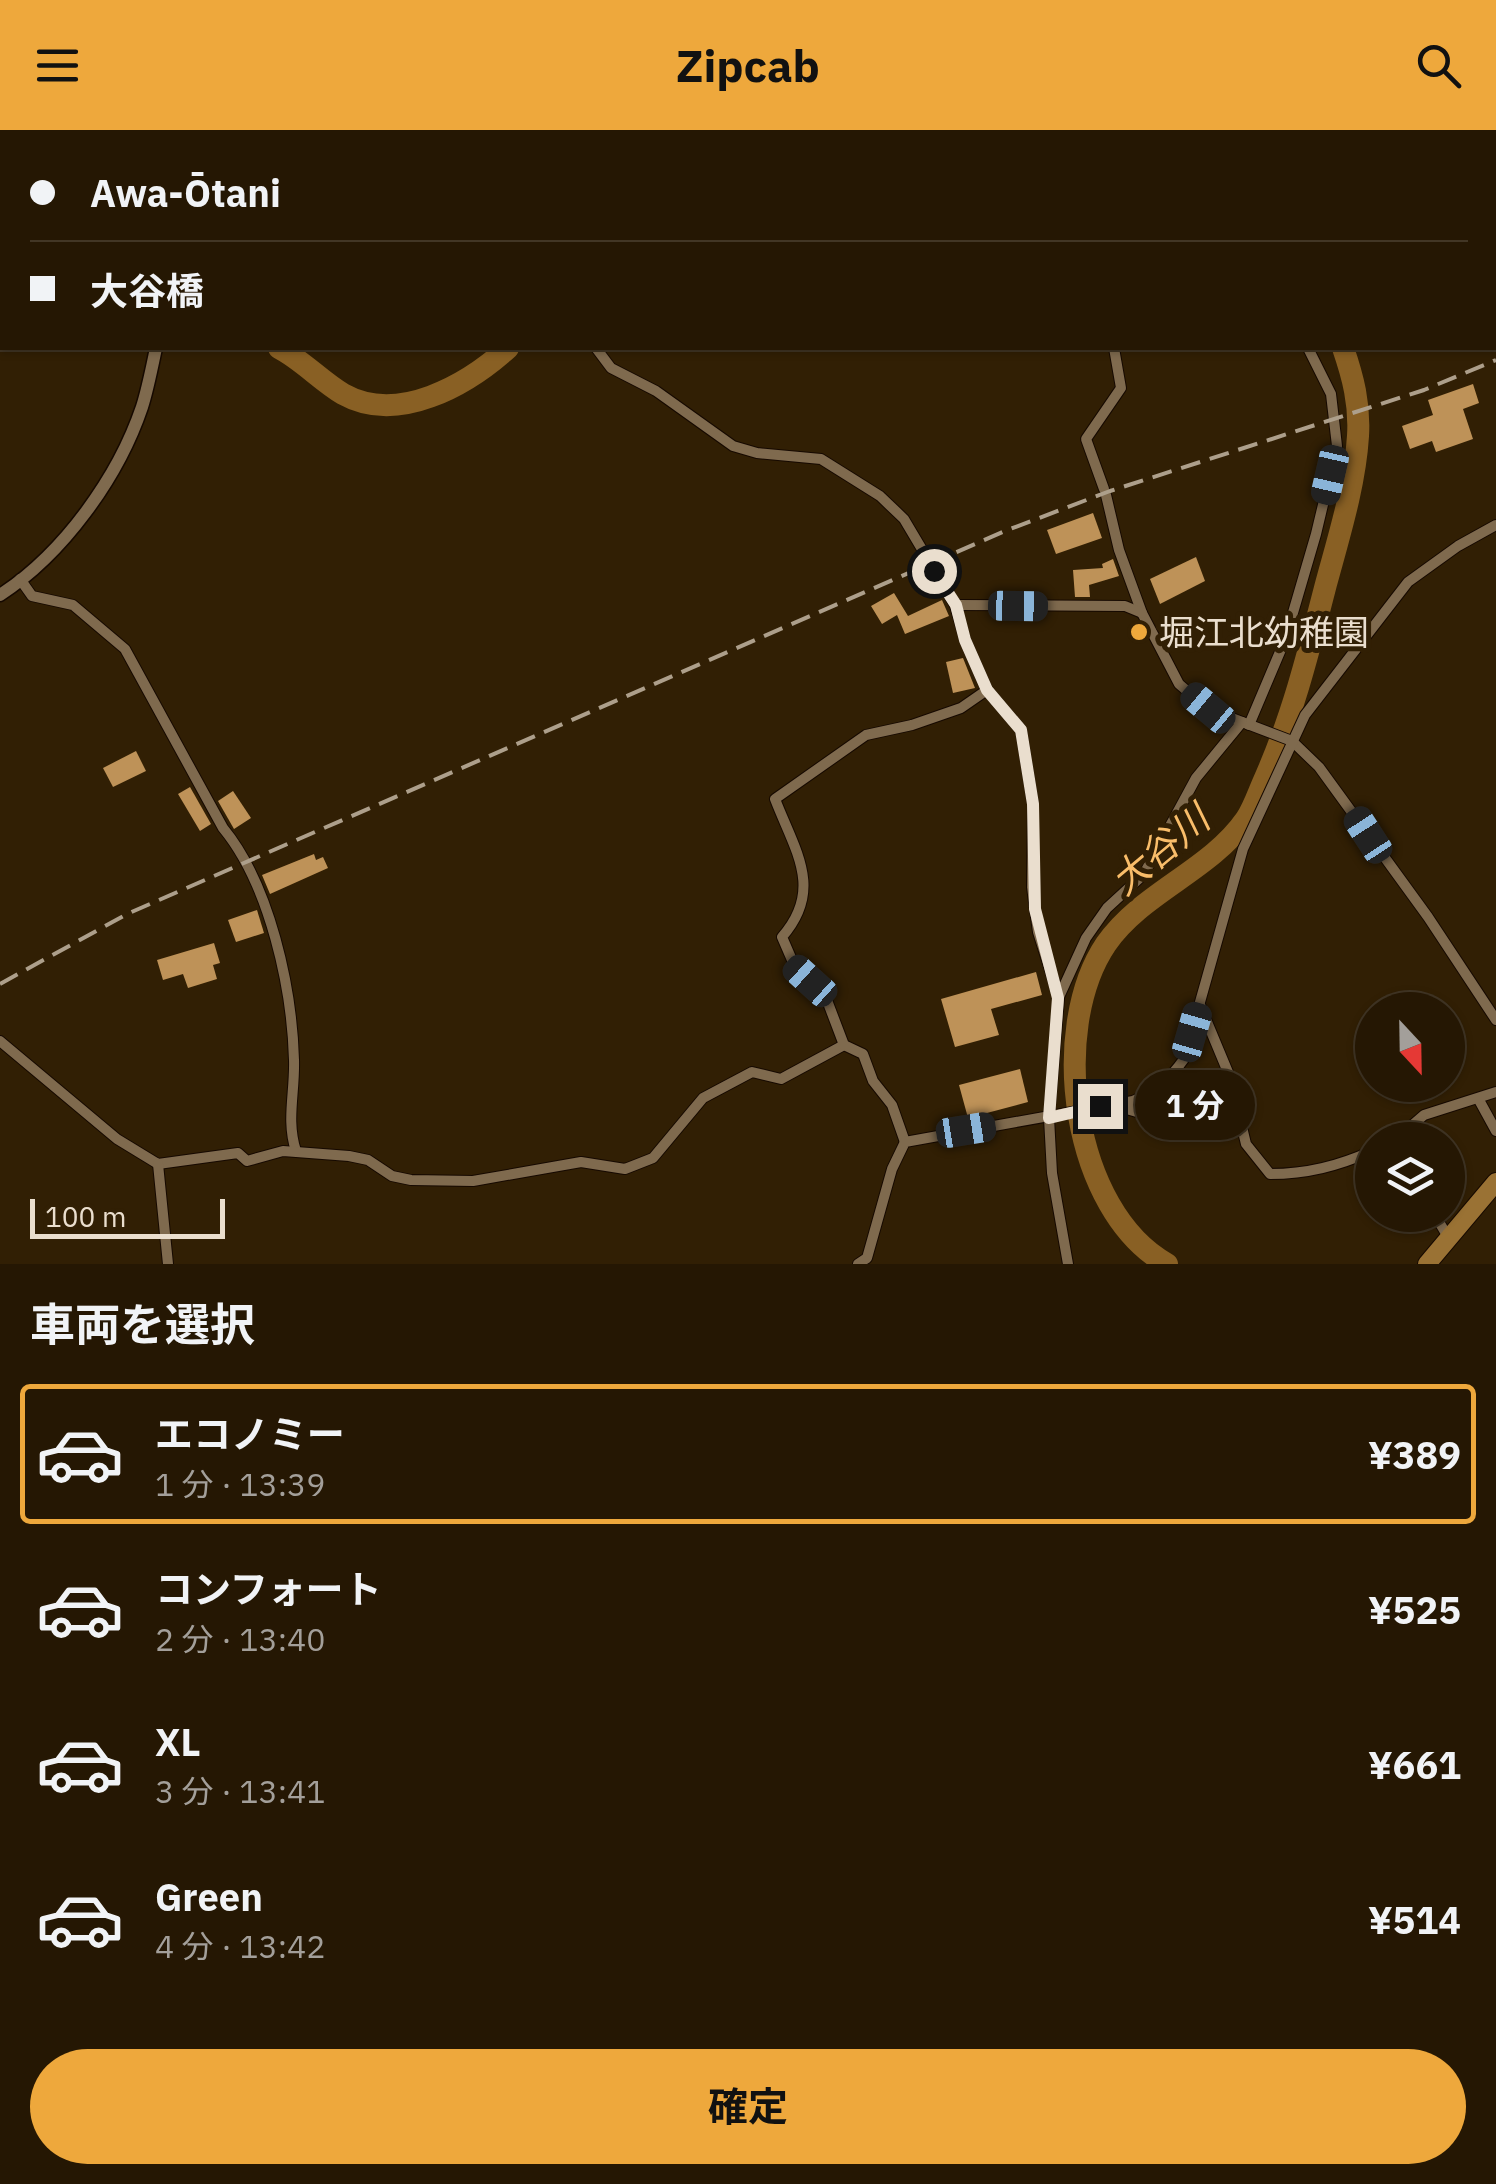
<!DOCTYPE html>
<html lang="ja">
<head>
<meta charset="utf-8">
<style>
	body { margin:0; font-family:"IBM Plex Sans","Noto Sans JP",sans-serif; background:#2d200d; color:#f1f3f6; height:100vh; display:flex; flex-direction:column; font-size:38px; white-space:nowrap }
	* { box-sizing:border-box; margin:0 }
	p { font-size:32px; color:#a39f9a }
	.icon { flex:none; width:55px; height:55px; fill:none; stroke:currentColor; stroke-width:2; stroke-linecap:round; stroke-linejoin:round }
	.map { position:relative; height:1134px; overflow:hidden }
	.details { display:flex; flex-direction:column; background:#251703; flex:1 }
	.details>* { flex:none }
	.top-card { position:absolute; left:0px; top:0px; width:1498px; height:220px; box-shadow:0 2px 8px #0004,0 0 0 2px #423625; display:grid; align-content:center; height:220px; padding:0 30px; background:#251703 }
	.needle { width:65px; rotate:158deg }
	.tools { position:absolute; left:1355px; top:862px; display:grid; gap:20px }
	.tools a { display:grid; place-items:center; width:110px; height:110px; border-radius:50%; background:#251703; box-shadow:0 2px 8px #0004,0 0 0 2px #423625; font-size:50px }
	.scale { position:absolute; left:30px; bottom:25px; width:195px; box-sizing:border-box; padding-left:10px; border:5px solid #eadece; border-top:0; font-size:28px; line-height:35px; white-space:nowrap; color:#eadece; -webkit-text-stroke:8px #311f04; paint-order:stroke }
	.end { position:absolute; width:45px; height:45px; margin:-22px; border:12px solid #eadece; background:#111; box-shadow:0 0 0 5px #111 }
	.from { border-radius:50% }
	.bubble { position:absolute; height:70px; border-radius:35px; background:#251703; box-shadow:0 2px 8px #0004,0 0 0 2px #423625; font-size:32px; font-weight:700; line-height:70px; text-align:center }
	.car { position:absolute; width:30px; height:60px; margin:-30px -15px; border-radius:12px; box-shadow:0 0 8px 2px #0007; background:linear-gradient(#222 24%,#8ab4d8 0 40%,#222 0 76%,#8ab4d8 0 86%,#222 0) }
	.top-card b { display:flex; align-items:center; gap:35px; height:95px; font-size:38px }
	.top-card b+b { border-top:2px solid #423625 }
	.top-card i { width:25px; height:25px; background:#f1f3f6 }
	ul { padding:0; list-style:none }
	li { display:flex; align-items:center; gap:30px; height:140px; margin:0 20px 15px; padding:0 10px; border:5px solid transparent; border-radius:10px }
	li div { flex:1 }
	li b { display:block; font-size:38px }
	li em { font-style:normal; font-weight:700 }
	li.selected { border-color:#eea83c }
	li>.icon { width:90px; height:90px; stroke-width:1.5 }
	h2 { padding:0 30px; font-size:45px; line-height:120px }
	.primary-button { display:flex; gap:20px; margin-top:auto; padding:20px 30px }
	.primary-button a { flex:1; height:115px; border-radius:60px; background:#eea83c; color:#111; font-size:40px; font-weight:700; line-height:115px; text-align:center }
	header { display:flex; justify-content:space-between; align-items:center; height:130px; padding:0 30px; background:#eea83c; color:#111; font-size:45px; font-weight:700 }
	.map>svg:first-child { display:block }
</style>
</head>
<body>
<header><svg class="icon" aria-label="menu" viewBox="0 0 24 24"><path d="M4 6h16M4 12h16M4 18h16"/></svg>Zipcab<svg class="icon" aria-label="search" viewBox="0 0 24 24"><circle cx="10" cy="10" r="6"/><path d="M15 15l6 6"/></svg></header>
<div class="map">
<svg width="1496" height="1134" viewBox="0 0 1496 1134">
	<rect width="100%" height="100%" fill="#311f04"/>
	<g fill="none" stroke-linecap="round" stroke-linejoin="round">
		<!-- river -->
		<g stroke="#896024" stroke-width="22">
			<path d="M1151 0 1163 2"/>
			<path d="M638 2 640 0"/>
			<path d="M0 142 2 143"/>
			<path d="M279 218C302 230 321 251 343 264 398 295 467 255 508 218"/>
			<path d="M1167 1134C1072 1081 1048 900 1106 814 1142 762 1210 741 1246 689 1254 677 1259 661 1265 648 1293 585 1309 520 1326 454 1339 406 1355 355 1358 306 1360 274 1353 247 1343 218"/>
		</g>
	</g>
	<!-- building -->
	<g fill="#be9258">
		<path d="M1473 254 1479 273 1463 279 1473 309 1436 322 1432 311 1410 319 1402 296 1433 285 1428 270Z"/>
		<path d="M1093 383 1102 408 1056 424 1047 400Z"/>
		<path d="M1196 427 1205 451 1160 474 1150 449Z"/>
		<path d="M1113 429 1119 446 1089 455 1090 467H1075L1073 440 1103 438 1102 434Z"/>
		<path d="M894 463 908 486 942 470 949 486 905 504 897 485 882 494 871 476Z"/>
		<path d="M963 528 975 558 953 563 946 532Z"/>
		<path d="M136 621 146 641 113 657 103 638Z"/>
		<path d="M190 657 211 694 200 701 178 664Z"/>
		<path d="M233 661 251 688 234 699 218 671Z"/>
		<path d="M314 724 316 730 323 727 328 738 270 764 262 745Z"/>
		<path d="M257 780 264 803 236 812 228 790Z"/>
		<path d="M214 813 220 833 213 835 217 849 188 858 183 844 163 850 157 830Z"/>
		<path d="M1036 842 1042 865 991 879 999 905 955 917 941 869Z"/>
		<path d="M1020 939 1028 972 968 988 959 955Z"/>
	</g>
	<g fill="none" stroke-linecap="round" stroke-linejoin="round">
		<defs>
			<g id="minor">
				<path d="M1025 0 1037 2"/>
				<path d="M1249 0 1254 2"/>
				<path d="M651 2 652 0"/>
				<path d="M0 125 2 126"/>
				<path d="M596 218 611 238 656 261 733 316 757 323 821 329 880 366 904 389 955 475 965 510 987 560 1021 600 1033 674 1032 757 1038 802 1059 868 1049 988 1052 1043 1068 1134"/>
				<path d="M1104 359 1086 309 1121 258 1114 218"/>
				<path d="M1106 365 1119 420 1142 483 1179 554 1208 579 1292 611 1319 637 1428 787 1496 890"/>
				<path d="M20 449 32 466 73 475 125 519 223 698C270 755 292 858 294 930 295 963 286 990 296 1021"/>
				<path d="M955 475 1125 476 1142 483"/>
				<path d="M1249 595 1285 510 1316 404 1337 316 1331 264 1308 218"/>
				<path d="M1059 867 1086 808 1107 778 1144 744 1196 648 1242 592"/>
				<path d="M1200 875 1230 947 1246 1014 1270 1044C1307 1044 1338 1036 1372 1021"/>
				<path d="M0 911 117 1009 158 1034 238 1023 247 1031 283 1021 349 1026 368 1030 392 1046 411 1050 473 1051 581 1032 625 1039 653 1028 703 968 752 942 781 949 844 915"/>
				<path d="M1479 970 1496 1001"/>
				<path d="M1116 976 1161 989 1241 1001"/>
				<path d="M1395 1010 1424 985 1496 962"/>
				<path d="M905 1012 892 975 873 951 863 924 844 915 825 865 795 837 782 807C824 759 795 721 775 669L866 605 912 595 961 578 987 560"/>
				<path d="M158 1034 168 1134"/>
				<path d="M1435 1085 1448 1107"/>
				<path d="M858 1134 867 1128 892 1039 905 1012 1133 971C1155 962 1170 949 1184 929L1243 719 1305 585 1408 452 1458 416 1496 395"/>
			</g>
			<g id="tertiary">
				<path d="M206 2 207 0"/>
				<path d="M0 465C63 424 118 348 142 277 148 258 152 237 156 218"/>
			</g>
			<path id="primary" d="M1427 1134 1496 1052"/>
		</defs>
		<!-- minor casing -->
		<use href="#minor" stroke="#160900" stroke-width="12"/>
		<!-- tertiary casing -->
		<use href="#tertiary" stroke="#160900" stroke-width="15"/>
		<!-- primary casing -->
		<use href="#primary" stroke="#160900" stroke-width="20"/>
		<!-- minor -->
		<use href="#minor" stroke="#7f6a4e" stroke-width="10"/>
		<!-- tertiary -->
		<use href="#tertiary" stroke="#7f6a4e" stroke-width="12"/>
		<!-- primary -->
		<use href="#primary" stroke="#9a7234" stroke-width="18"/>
		<!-- rail -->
		<path stroke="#ad9f8b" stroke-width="4" stroke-dasharray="20 10" stroke-linecap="butt" d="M0 854 127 784 1005 401 1110 361 1424 260 1496 230"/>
	</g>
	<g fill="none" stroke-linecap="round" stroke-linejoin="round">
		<!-- route -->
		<path stroke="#eadece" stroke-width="12" d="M934 441 956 475 965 510 987 560 1021 600 1033 674 1035 779 1058 868 1049 988 1100 976"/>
	</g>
	<!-- markers -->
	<circle fill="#eea83c" stroke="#311f04" stroke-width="4" cx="1139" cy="502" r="10"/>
	<g text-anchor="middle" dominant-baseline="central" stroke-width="10" stroke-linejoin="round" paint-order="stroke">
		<!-- poi labels -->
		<g font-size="35" fill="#eadece" stroke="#311f04" text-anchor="start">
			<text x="1159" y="502">堀江北幼稚園</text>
		</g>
		<!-- water labels -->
		<g font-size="38" font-style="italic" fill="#f9bd6a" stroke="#311f04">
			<text transform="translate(1159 719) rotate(-40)">大谷川</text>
		</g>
	</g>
</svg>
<div class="tools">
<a><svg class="needle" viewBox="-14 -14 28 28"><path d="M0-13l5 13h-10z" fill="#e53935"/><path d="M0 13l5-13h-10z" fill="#a39f9a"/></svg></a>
<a><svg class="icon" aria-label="layers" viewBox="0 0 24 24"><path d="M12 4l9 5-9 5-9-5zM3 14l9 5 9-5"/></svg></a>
</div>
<div class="scale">100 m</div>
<i class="end from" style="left:934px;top:441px"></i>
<i class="end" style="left:1100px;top:976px"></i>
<div class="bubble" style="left:1135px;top:940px;width:120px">1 分</div>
<i class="car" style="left:1330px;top:345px;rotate:193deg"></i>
<i class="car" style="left:1018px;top:476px;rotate:91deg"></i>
<i class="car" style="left:1208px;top:578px;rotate:310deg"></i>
<i class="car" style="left:1368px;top:705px;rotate:327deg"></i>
<i class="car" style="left:810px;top:851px;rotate:312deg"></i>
<i class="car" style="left:1192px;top:902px;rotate:16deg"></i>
<i class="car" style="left:966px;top:1000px;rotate:81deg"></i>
<div class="top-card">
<b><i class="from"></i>Awa-Ōtani</b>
<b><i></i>大谷橋</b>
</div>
</div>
<section class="details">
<h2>車両を選択</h2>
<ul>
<li class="selected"><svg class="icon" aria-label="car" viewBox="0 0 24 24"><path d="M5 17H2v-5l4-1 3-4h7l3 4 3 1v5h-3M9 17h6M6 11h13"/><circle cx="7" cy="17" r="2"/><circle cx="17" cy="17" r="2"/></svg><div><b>エコノミー</b><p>1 分 · 13:39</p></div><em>¥389</em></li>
<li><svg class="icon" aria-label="car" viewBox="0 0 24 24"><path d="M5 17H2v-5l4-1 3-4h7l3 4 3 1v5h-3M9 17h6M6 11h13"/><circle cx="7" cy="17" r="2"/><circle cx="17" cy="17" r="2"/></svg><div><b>コンフォート</b><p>2 分 · 13:40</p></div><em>¥525</em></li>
<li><svg class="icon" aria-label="car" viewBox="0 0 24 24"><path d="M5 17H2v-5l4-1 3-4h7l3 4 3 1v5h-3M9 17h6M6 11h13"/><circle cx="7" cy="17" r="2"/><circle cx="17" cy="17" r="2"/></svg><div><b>XL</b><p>3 分 · 13:41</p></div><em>¥661</em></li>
<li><svg class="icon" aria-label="car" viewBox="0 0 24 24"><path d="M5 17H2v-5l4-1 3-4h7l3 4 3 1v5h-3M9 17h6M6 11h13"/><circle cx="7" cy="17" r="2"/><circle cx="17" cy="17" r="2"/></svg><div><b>Green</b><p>4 分 · 13:42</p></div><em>¥514</em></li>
</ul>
<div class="primary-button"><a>確定</a></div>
</section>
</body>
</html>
